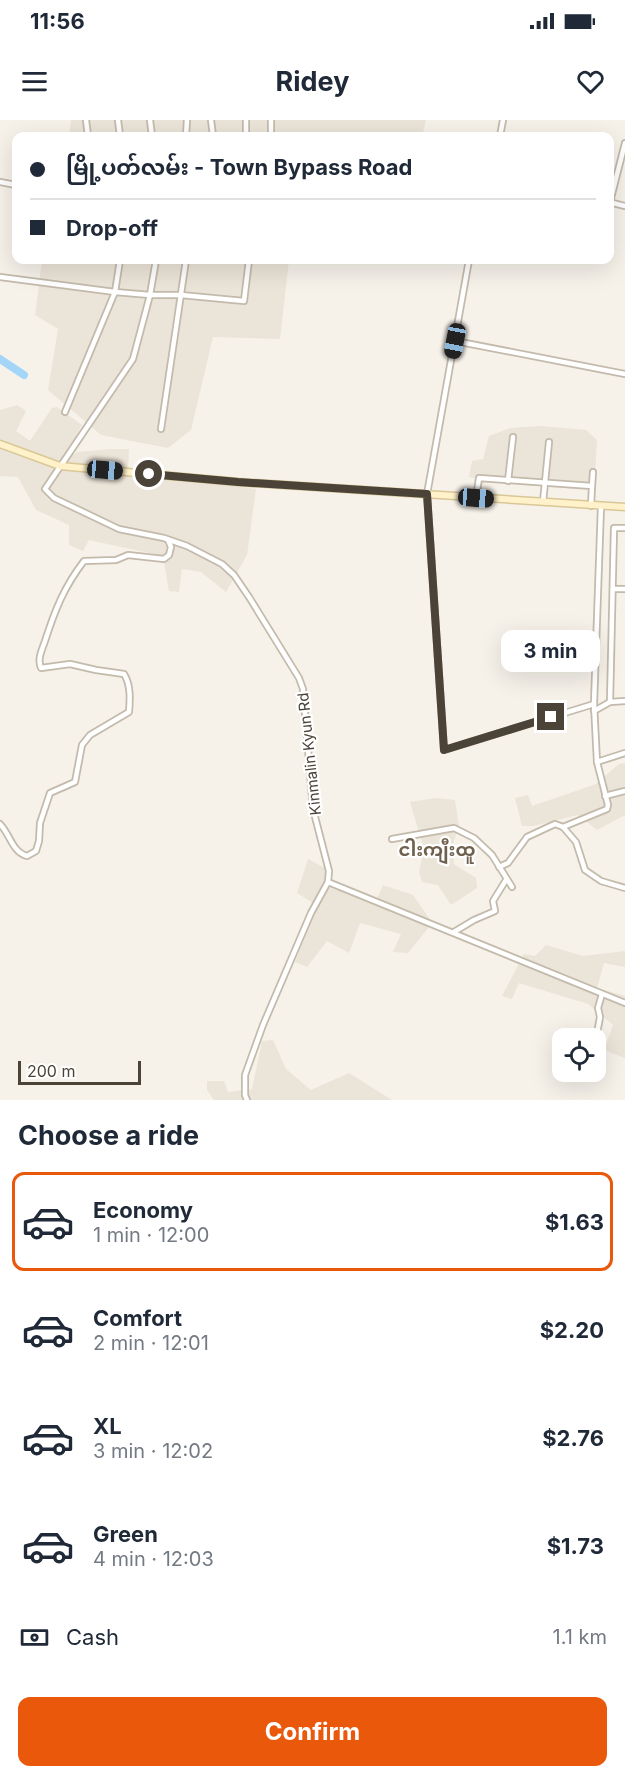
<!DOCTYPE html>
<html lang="en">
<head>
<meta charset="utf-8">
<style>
	body { margin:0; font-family:Inter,"Noto Sans Myanmar",sans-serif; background:#f6f6f7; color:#1f2937; height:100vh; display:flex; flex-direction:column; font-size:22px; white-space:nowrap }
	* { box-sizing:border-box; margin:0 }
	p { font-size:20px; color:#747a83 }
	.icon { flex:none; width:33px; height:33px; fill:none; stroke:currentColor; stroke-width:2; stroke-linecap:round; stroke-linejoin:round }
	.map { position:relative; height:980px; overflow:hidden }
	.panel { display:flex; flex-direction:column; background:#fff; flex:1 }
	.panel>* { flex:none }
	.banner { position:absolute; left:12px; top:12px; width:602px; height:132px; border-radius:12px; box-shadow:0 6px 24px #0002; display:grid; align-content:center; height:132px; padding:0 18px; background:#fff }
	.controls { position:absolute; left:552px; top:908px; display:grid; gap:12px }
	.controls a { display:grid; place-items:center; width:54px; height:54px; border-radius:12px; background:#fff; box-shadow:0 6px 24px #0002; font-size:30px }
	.scale { position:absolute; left:18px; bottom:15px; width:123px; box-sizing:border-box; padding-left:6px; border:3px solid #4b4337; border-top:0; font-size:16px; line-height:21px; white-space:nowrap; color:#4b4337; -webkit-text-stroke:4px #fff; paint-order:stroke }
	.end { position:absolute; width:27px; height:27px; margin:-14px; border:8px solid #4b4337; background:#fff; box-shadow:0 0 0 3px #fff }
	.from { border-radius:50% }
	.bubble { position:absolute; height:42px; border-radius:12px; background:#fff; box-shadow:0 6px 24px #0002; font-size:20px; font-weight:700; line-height:42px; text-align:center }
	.car { position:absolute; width:18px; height:36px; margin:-18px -9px; border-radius:8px; box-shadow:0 0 4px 2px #0007; background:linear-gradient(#222 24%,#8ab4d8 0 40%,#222 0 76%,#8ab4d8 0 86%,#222 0) }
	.banner b { display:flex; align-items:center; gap:21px; height:57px; font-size:22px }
	.banner b+b { border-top:2px solid #e0e1e3 }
	.banner i { width:15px; height:15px; background:#1f2937 }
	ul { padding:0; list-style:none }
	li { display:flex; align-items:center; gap:18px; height:99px; margin:0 12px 9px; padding:0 6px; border:3px solid transparent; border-radius:12px }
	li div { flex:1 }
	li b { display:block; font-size:22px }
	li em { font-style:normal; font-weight:700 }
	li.active { border-color:#ea580c }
	li>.icon { width:54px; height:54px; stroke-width:1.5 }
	h2 { padding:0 18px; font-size:27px; line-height:72px }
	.pay { display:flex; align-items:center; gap:15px; height:66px; padding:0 18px; font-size:22px }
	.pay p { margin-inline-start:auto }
	.button { display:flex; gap:12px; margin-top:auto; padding:12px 18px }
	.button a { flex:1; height:69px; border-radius:12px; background:#ea580c; color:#fff; font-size:24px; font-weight:700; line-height:69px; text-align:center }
	.status { display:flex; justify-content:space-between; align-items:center; height:42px; padding:0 30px; background:#fff; direction:ltr }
	.status svg { height:16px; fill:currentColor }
	header { display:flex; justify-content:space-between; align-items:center; height:78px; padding:0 18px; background:#fff; font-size:27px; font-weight:700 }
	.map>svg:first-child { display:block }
</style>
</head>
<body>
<div class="status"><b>11:56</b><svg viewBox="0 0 49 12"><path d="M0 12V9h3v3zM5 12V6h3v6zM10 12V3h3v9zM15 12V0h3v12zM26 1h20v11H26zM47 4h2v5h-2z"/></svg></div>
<header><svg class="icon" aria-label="menu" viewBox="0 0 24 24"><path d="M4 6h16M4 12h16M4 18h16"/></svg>Ridey<svg class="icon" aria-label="heart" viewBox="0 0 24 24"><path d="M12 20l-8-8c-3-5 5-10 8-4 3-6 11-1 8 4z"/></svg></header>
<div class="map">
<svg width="625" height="980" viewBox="0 0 625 980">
	<rect width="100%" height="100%" fill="#f6f2ea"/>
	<!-- residential -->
	<g fill="#ebe4d8">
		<path d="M71 0H426L422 16H69Z"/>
		<path d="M42 140H289L280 219 213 217 191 310 168 328 101 315 48 270 58 209 35 195Z"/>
		<path d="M17 285 26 291 16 311 30 321 52 288 57 287 82 305 66 335 69 337 78 332 111 329H129L128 352 256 369 247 435 226 472 201 452 182 449 179 472 169 471 163 436 89 420 83 431 69 425V405L36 390 18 357 0 356V290Z"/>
		<path d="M540 306 586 310 597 320 594 370 521 365 469 357 472 341 483 339 489 316 511 308Z"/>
		<path d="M625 643V695L597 710 578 695 533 706H522L515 678 528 675 532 686 596 664 619 644Z"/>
		<path d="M436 678 455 680 459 706 452 726 454 744 476 758 477 768 451 785 438 765 422 762 419 751 424 729 410 682Z"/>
		<path d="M308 739 327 749 326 767 347 772 375 783 383 765 413 775 429 798V807L408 833 393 832 401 814 360 803 349 833 327 821 307 847 295 842 318 786 297 773Z"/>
		<path d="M546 825 583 836 625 831V847L604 843 597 868 625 876V938L604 930 613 905 588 884 519 863 512 879 502 876 524 834 535 836Z"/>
		<path d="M273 920 286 949 311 970 349 953 392 980H214L207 970V961H224L228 972 252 969 262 921Z"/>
	</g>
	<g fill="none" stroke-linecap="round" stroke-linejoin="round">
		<!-- river -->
		<path stroke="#a2d5f7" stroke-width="8" d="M0 239 24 255"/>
		<defs>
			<g id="street">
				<path d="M86 0 88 16"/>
				<path d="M118 0 120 16"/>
				<path d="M150 0 152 16"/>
				<path d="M211 0 213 16"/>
				<path d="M246 0V16"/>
				<path d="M271 0V16"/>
				<path d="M186 16 187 0"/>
				<path d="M500 16 503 0"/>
				<path d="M0 62 16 65"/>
				<path d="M609 82 625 86"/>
				<path d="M610 82 625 23"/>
				<path d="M156 140 150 175 133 239 45 369 54 378 119 409 164 418 187 426 222 444 234 455 249 477 299 558 303 569 313 689 329 751 328 762 311 793 263 905 245 955V975L247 980"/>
				<path d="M469 140 427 374 444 630 594 584 601 386"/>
				<path d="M0 157 115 172 150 175H181L244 181 249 140"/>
				<path d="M455 221 625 254"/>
				<path d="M65 292 115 172 120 140"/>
				<path d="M161 309 186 140"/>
				<path d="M508 361 513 317"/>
				<path d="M592 366 593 352"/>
				<path d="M476 378 479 358 592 366 591 386"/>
				<path d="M543 382 549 322"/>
				<path d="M613 469H625"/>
				<path d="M610 582 614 408H625"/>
				<path d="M594 584 597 642 625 633"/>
				<path d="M594 591 610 582 625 581"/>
				<path d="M605 676 625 671"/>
				<path d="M0 704C10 714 12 732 27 736L36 731 39 721 40 703 50 673 75 662 82 625 90 615 129 592C130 580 131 565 124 554L96 550 70 544 41 548C37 539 42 530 45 521 55 490 64 467 84 441L116 440 128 435 164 439 169 435 171 427 168 420"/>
				<path d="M563 707 607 689 608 685 597 642"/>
				<path d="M392 719 454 708 474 718 492 735 512 767"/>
				<path d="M499 747 508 743 527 717 555 704 563 707 576 722 585 750 601 761 625 768"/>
				<path d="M328 762 625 883"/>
				<path d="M454 812 474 800 495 791 493 781 506 760"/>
				<path d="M598 908 600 897 598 888 602 874"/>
			</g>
			<path id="secondary" d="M0 324 60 346 238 362 625 387"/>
		</defs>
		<!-- street casing -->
		<use href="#street" stroke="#c3baab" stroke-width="8"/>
		<!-- secondary casing -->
		<use href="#secondary" stroke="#dac796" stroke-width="9"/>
		<!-- street -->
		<use href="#street" stroke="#fff" stroke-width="4.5"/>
		<!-- secondary -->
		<use href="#secondary" stroke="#fff2cb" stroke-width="6"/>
	</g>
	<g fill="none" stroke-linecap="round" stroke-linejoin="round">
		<!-- route -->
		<path stroke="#4b4337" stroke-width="8" d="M149 354 238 362 427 374 444 630 551 597"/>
	</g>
	<g text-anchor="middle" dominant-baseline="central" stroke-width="4.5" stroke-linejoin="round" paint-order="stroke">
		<!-- street labels -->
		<g font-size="15" fill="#4b4337" stroke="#fff">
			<text transform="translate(309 634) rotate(-96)">Kinmalin Kyun Rd</text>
		</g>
		<!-- quarter labels -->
		<g font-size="18" font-weight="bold" fill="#6f614d" stroke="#fff">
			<text x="437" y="729">ငါးကျီးထူ</text>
		</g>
	</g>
</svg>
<div class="controls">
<a><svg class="icon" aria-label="locate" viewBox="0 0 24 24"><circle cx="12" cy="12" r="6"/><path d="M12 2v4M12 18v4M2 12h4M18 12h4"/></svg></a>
</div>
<div class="scale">200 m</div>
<i class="end from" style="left:149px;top:354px"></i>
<i class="end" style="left:551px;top:597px"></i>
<div class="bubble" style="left:501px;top:510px;width:99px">3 min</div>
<i class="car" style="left:455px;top:221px;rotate:191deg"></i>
<i class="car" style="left:105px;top:350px;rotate:95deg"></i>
<i class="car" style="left:476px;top:378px;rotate:94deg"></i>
<div class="banner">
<b><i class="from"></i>မြို့ပတ်လမ်း - Town Bypass Road</b>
<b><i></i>Drop-off</b>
</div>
</div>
<section class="panel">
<h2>Choose a ride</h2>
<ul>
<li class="active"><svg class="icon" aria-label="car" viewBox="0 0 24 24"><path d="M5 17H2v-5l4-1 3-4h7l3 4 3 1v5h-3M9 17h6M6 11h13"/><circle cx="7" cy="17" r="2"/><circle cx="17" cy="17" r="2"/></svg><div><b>Economy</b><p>1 min · 12:00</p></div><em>$1.63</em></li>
<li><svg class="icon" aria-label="car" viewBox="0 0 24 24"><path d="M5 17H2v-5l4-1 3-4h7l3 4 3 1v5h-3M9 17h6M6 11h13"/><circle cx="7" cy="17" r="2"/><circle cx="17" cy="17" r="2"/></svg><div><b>Comfort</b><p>2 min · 12:01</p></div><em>$2.20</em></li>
<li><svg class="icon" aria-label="car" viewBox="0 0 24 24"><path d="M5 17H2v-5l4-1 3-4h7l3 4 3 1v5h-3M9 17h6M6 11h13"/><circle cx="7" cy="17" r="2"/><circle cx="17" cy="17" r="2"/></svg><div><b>XL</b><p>3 min · 12:02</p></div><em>$2.76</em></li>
<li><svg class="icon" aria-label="car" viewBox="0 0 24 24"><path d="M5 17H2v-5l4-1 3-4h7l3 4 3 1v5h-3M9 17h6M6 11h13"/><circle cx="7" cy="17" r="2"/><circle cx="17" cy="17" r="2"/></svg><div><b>Green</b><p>4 min · 12:03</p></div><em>$1.73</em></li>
</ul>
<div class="pay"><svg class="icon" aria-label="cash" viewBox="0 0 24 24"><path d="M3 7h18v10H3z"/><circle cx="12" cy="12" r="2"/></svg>Cash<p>1.1 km</p></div>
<div class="button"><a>Confirm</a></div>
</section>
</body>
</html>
